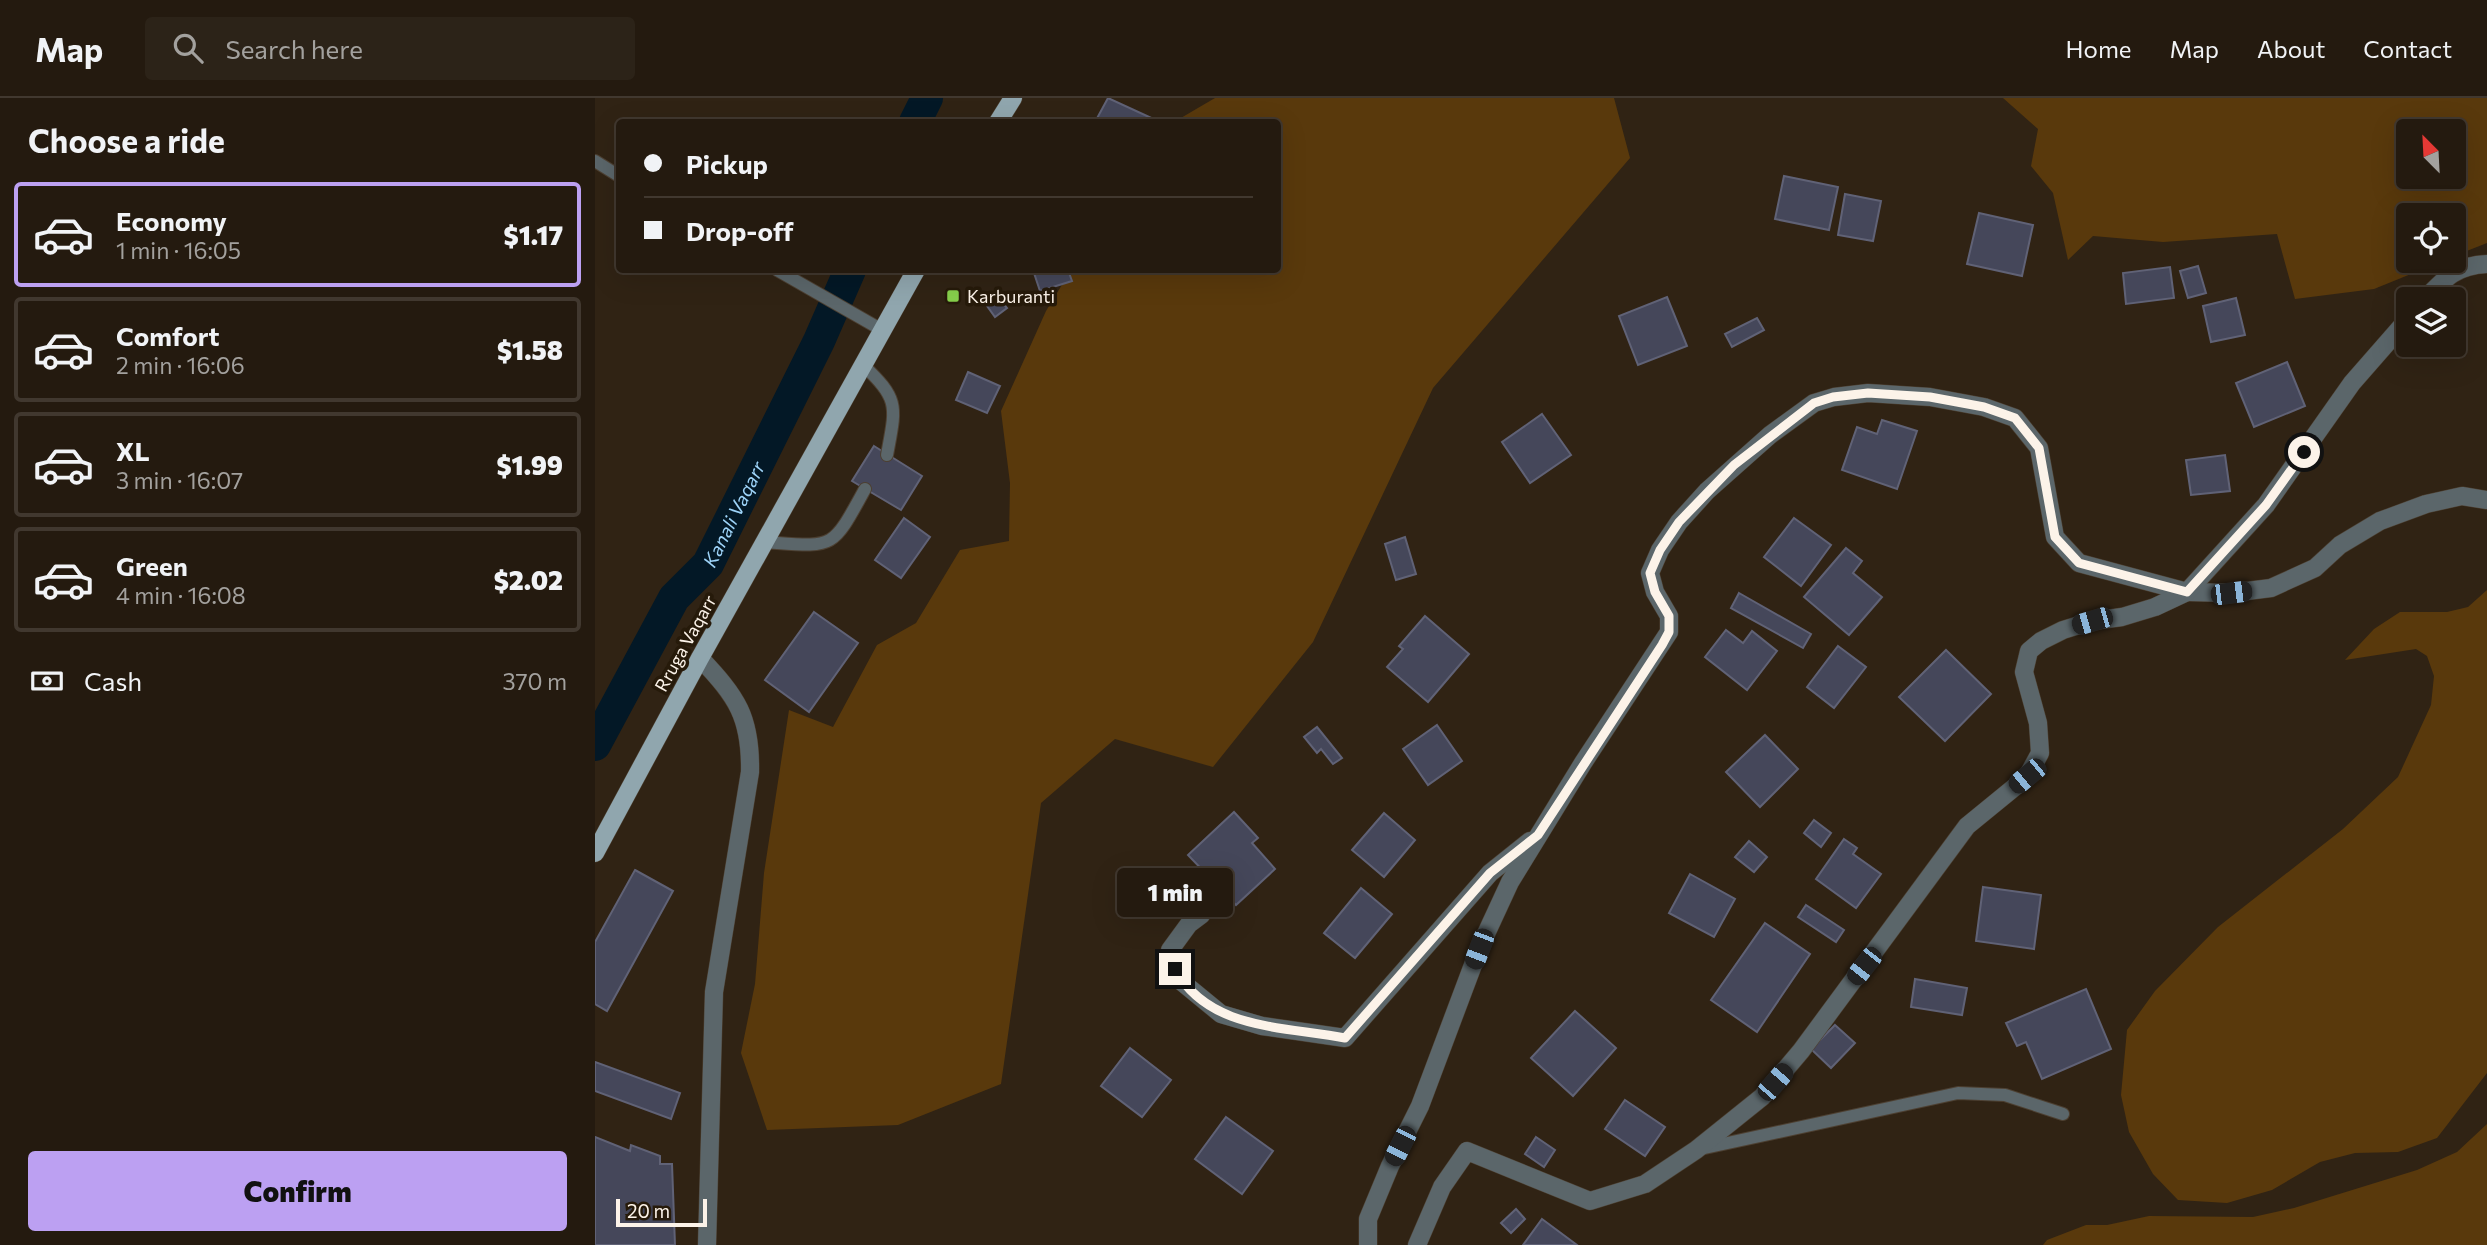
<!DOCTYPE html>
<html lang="en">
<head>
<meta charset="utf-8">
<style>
	body { margin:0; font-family:Commissioner,sans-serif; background:#2c2318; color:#f1f3f6; height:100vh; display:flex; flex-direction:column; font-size:26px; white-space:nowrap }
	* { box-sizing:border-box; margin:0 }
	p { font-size:23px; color:#a3a19e }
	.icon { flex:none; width:38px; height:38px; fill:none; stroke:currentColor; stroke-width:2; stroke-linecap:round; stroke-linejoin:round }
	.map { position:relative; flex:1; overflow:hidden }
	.panel { display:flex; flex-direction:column; background:#241a0f; width:595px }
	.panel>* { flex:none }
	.banner { position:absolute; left:21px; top:21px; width:665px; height:154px; border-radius:7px; box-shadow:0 7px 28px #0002,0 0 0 2px #41382f; display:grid; align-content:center; height:154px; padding:0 28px; background:#241a0f }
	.needle { width:46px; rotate:336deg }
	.controls { position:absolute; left:1801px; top:21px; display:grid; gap:14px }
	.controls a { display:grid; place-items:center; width:70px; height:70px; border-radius:7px; background:#241a0f; box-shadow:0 7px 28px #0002,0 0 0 2px #41382f; font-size:35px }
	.scale { position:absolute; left:21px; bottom:18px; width:91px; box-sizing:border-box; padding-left:7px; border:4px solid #fcf3e9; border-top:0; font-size:19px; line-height:24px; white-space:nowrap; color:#fcf3e9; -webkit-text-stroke:5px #261a0a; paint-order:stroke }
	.end { position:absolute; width:32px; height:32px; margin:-16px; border:9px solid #fcf3e9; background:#111; box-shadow:0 0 0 4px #111 }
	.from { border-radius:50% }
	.bubble { position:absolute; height:49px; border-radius:7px; background:#241a0f; box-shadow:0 7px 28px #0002,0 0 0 2px #41382f; font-size:23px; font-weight:800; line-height:49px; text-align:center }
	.car { position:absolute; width:21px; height:42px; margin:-21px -10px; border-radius:9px; box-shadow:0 0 5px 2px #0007; background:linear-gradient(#222 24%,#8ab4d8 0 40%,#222 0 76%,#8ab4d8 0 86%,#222 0) }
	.banner b { display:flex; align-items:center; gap:24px; height:66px; font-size:26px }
	.banner b+b { border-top:2px solid #41382f }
	.banner i { width:18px; height:18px; background:#f1f3f6 }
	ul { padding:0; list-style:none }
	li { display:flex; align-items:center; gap:21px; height:105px; margin:0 14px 10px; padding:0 14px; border:4px solid #41382f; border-radius:7px }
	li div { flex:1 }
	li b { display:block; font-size:26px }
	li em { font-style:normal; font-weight:800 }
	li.on { border-color:#bca0f2 }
	li>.icon { width:63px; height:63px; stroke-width:1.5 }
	h2 { padding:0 28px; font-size:32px; line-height:84px }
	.pay { display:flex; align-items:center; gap:18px; height:77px; padding:0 28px; font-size:26px }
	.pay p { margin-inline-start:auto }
	.action { display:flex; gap:14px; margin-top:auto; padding:14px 28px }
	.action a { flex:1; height:80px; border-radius:7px; background:#bca0f2; color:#111; font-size:28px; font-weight:800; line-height:80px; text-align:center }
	header { display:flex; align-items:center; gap:42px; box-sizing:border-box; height:98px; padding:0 35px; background:#241a0f; border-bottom:2px solid #41382f }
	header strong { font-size:33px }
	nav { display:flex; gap:38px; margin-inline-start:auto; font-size:24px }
	.search { width:490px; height:63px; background:#2c2318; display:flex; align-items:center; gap:18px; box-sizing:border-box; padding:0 24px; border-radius:7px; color:#a3a19e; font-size:26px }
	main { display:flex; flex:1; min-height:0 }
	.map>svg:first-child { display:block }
</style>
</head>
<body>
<header>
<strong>Map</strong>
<div class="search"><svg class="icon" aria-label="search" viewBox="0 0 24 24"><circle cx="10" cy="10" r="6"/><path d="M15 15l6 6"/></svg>Search here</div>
<nav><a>Home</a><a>Map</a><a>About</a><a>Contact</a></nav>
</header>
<main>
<section class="panel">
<h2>Choose a ride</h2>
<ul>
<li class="on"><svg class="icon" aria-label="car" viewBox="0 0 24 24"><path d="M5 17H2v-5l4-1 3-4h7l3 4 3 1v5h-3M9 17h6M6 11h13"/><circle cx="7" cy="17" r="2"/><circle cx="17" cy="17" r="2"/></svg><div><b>Economy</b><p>1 min · 16:05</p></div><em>$1.17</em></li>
<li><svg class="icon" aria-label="car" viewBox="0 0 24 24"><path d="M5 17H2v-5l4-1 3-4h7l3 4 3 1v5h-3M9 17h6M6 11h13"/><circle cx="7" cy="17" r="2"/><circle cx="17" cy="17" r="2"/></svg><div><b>Comfort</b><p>2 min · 16:06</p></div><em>$1.58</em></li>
<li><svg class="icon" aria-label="car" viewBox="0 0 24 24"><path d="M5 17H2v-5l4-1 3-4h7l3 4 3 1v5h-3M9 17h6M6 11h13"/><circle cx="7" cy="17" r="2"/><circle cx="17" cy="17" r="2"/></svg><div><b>XL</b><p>3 min · 16:07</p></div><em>$1.99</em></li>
<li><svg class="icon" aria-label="car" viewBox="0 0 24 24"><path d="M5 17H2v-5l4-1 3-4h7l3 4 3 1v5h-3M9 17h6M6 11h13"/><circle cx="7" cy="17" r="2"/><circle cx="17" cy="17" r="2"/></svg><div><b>Green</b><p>4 min · 16:08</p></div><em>$2.02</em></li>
</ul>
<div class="pay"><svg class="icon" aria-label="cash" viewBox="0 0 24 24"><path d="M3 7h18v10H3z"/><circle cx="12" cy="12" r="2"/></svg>Cash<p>370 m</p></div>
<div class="action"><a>Confirm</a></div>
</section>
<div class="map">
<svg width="1892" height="1147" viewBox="0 0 1892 1147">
	<rect width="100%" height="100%" fill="#302314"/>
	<!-- green -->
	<g fill="#59390c" fill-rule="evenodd">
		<path d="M620 0H1019L1035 60 838 290 718 544 618 669 520 641 446 705 406 986 303 1027 172 1032 146 955 160 886 169 775 194 612 238 629 282 547 321 525 365 452 414 443 415 385 406 313 451 213 476 172H682V24H579Z"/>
		<path d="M1408 0H1892V145L1859 158 1858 117H1813V163H1848L1779 191 1700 201 1682 136 1568 144 1498 138 1473 162 1458 95 1436 68 1443 31ZM1858 33V79H1813V33Z"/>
		<path d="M1892 492V975L1842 1040 1803 1054 1760 1055 1725 1064 1677 1092 1632 1105 1583 1102 1558 1076 1534 1034 1526 997 1532 932 1560 893 1623 829 1748 731 1803 679 1836 607 1839 578 1832 558 1821 551 1750 562 1779 531 1805 514H1852L1873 509Z"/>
		<path d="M1892 1026V1147H1448L1452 1142 1491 1127H1512L1554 1118 1658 1119 1699 1110 1822 1072 1862 1054Z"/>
	</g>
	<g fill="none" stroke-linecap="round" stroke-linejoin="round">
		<!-- canal -->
		<g stroke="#031826" stroke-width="32">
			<path d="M320 24 332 0"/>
			<path id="s1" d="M0 647 79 500 113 466 224 243 255 172"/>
		</g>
	</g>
	<!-- building -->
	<g fill="#45475a" stroke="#606276" stroke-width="2">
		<path d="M513 0 565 24H500Z"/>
		<path d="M1189 78 1243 89 1234 132 1180 121Z"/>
		<path d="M1250 96 1286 103 1278 143 1243 137Z"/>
		<path d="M1384 115 1438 127 1427 178 1372 166Z"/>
		<path d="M1603 168 1611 195 1593 200 1585 173Z"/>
		<path d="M1575 169 1579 200 1531 206 1528 175Z"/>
		<path d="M438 172H473L477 183 445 193Z"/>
		<path d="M403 199 412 210 400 219 392 208Z"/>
		<path d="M1072 199 1092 248 1043 267 1024 218Z"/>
		<path d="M1641 200 1650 237 1616 244 1608 208Z"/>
		<path d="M1162 220 1169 232 1137 249 1130 236Z"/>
		<path d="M1692 264 1710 308 1659 329 1641 285Z"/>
		<path d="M373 274 405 288 392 315 361 302Z"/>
		<path d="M947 316 976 357 935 385 907 344Z"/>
		<path d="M1287 322 1322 333 1302 391 1247 372 1262 329 1282 336Z"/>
		<path d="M279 348 327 378 306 412 257 383Z"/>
		<path d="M1630 357 1635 393 1596 397 1591 362Z"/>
		<path d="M309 420 335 439 306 480 280 462Z"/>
		<path d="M1199 420 1236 447 1206 488 1169 459Z"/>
		<path d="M810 439 821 476 801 482 790 446Z"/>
		<path d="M1251 450 1267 463 1258 475 1287 499 1254 537 1209 499Z"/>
		<path d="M1144 495 1216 536 1208 550 1136 510Z"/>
		<path d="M219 514 263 545 214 614 170 582Z"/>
		<path d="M830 518 874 556 833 604 792 569 808 551 804 548Z"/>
		<path d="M1131 532 1148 545 1157 533 1182 553 1152 592 1110 559Z"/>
		<path d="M1243 548 1271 569 1239 610 1212 589Z"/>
		<path d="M1351 552 1396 596 1350 643 1304 599Z"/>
		<path d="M842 627 867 663 833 687 808 651Z"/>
		<path d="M722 629 747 660 738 666 726 651 722 655 709 639Z"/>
		<path d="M1170 637 1203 671 1165 709 1131 674Z"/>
		<path d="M639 714 663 740 657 745 680 771 641 807 593 757Z"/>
		<path d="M789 715 820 742 789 779 757 752Z"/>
		<path d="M1219 722 1236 735 1226 749 1209 735Z"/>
		<path d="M1249 741 1262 750 1258 756 1286 776 1261 810 1221 781Z"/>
		<path d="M1154 743 1172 759 1159 774 1140 759Z"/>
		<path d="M40 772 78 793 12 913 0 906V844Z"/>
		<path d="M1095 776 1140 801 1119 839 1074 815Z"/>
		<path d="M1388 789 1446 797 1439 851 1381 843Z"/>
		<path d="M766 790 797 816 760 860 729 835Z"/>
		<path d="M1211 807 1249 832 1241 844 1203 819Z"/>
		<path d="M1170 825 1215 856 1162 934 1116 902Z"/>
		<path d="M1320 881 1372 890 1367 917 1316 909Z"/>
		<path d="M1491 891 1516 951 1447 981 1431 944 1422 948 1411 925Z"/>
		<path d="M980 913 1021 950 978 998 936 960Z"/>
		<path d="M1240 927 1260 945 1236 970 1216 951Z"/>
		<path d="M535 950 576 982 547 1019 506 988Z"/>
		<path d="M0 964 85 995 76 1021 0 993Z"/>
		<path d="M1030 1002 1070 1029 1050 1058 1010 1031Z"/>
		<path d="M631 1019 678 1053 647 1096 600 1061Z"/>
		<path d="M0 1039 35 1053 36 1047 65 1058V1066H77L80 1147H0Z"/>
		<path d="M941 1039 960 1052 949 1069 930 1056Z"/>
		<path d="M921 1111 930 1121 916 1135 906 1125Z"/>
		<path d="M947 1121 982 1147H928Z"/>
	</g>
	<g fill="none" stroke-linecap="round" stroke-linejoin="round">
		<defs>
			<g id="lane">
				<path d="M0 63 24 78"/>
				<path d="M182 172 287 232"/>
				<path d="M268 267C305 302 301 308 292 357"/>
				<path d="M170 444C240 449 236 453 270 391"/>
				<path d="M1105 1051 1363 995 1410 997 1468 1016"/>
			</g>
			<g id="street">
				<path d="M1830 201C1850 180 1862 167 1892 166"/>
				<path d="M105 560C142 599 156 619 155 674L119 894 112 1147"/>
				<path d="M617 796 606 817 594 826 575 852 576 862 587 884 626 916 667 928 750 940 895 775 935 743"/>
				<path d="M773 1147V1121L795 1068 825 1008 884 851 915 784 988 665 1074 534V518L1060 494 1055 475 1065 452 1084 424 1112 393 1175 337 1219 305 1239 299 1273 295 1335 299 1389 309 1420 320 1444 350 1460 439 1484 465 1592 494 1636 495 1676 490 1720 470 1745 447 1785 423 1831 406 1867 398 1892 402"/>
				<path d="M822 1147 847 1089 872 1053 995 1103 1050 1086 1101 1052 1167 999 1206 953 1372 728 1432 679 1445 655 1443 625 1429 574 1434 553 1446 543 1468 532 1497 523 1527 519 1560 509 1592 494 1671 407 1757 285 1813 221"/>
			</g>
			<g id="primary">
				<path d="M403 24 418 0"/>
				<path d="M0 755 105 560 321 172"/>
			</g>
		</defs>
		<!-- lane casing -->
		<use href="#lane" stroke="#4d4032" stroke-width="14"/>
		<!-- street casing -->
		<use href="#street" stroke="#4d4032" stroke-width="19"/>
		<!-- primary casing -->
		<use href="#primary" stroke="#4d4032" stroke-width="19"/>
		<!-- lane -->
		<use href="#lane" stroke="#5b666a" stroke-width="12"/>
		<!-- street -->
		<use href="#street" stroke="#5b666a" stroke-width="18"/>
		<!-- primary -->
		<use href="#primary" stroke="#90a6ae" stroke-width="18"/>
	</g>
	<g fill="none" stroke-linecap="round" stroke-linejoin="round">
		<!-- route -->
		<path stroke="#fcf3e9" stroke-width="9" d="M580 871C614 933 690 928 750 940L895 775 943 737 1067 547 1074 534V518L1060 494 1055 475 1065 452 1084 424 1139 367 1219 305 1238 299 1273 295 1335 299 1389 309 1420 320 1444 350 1460 439 1484 465 1592 494 1671 407 1709 354"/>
	</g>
	<!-- markers -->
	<rect fill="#86cf4b" stroke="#261a0a" stroke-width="2.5" x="351" y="191" width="14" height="14" rx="3.5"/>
	<g text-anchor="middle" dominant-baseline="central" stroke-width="7" stroke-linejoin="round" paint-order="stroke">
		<!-- poi labels -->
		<g font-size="18" fill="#fcf3e9" stroke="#261a0a" text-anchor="start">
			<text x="372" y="198">Karburanti</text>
		</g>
		<!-- street labels -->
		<g font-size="18" fill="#fcf3e9" stroke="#261a0a">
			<text transform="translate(90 545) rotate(-61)">Rruga Vaqarr</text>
		</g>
		<!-- water labels -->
		<g font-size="19" font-style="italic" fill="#9dd3f8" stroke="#261a0a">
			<text stroke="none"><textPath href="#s1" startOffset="271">Kanali Vaqarr</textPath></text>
		</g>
	</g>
</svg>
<div class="controls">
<a><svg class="needle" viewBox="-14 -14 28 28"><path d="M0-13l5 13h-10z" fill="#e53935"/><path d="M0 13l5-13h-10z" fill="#a3a19e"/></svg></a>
<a><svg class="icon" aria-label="locate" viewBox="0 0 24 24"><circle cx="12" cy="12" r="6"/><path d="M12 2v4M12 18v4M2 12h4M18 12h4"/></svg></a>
<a><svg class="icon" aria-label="layers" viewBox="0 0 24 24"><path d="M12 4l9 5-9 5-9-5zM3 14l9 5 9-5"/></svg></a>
</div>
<div class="scale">20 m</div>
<i class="end from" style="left:1709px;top:354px"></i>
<i class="end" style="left:580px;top:871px"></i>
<div class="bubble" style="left:522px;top:770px;width:116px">1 min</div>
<i class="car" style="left:1636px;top:495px;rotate:83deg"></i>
<i class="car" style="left:1497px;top:523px;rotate:254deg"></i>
<i class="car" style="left:1432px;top:678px;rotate:230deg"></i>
<i class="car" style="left:884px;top:851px;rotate:201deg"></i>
<i class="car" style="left:1269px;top:868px;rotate:218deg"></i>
<i class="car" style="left:1180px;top:984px;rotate:41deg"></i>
<i class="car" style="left:805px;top:1048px;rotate:207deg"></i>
<div class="banner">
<b><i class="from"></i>Pickup</b>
<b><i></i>Drop-off</b>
</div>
</div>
</main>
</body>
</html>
